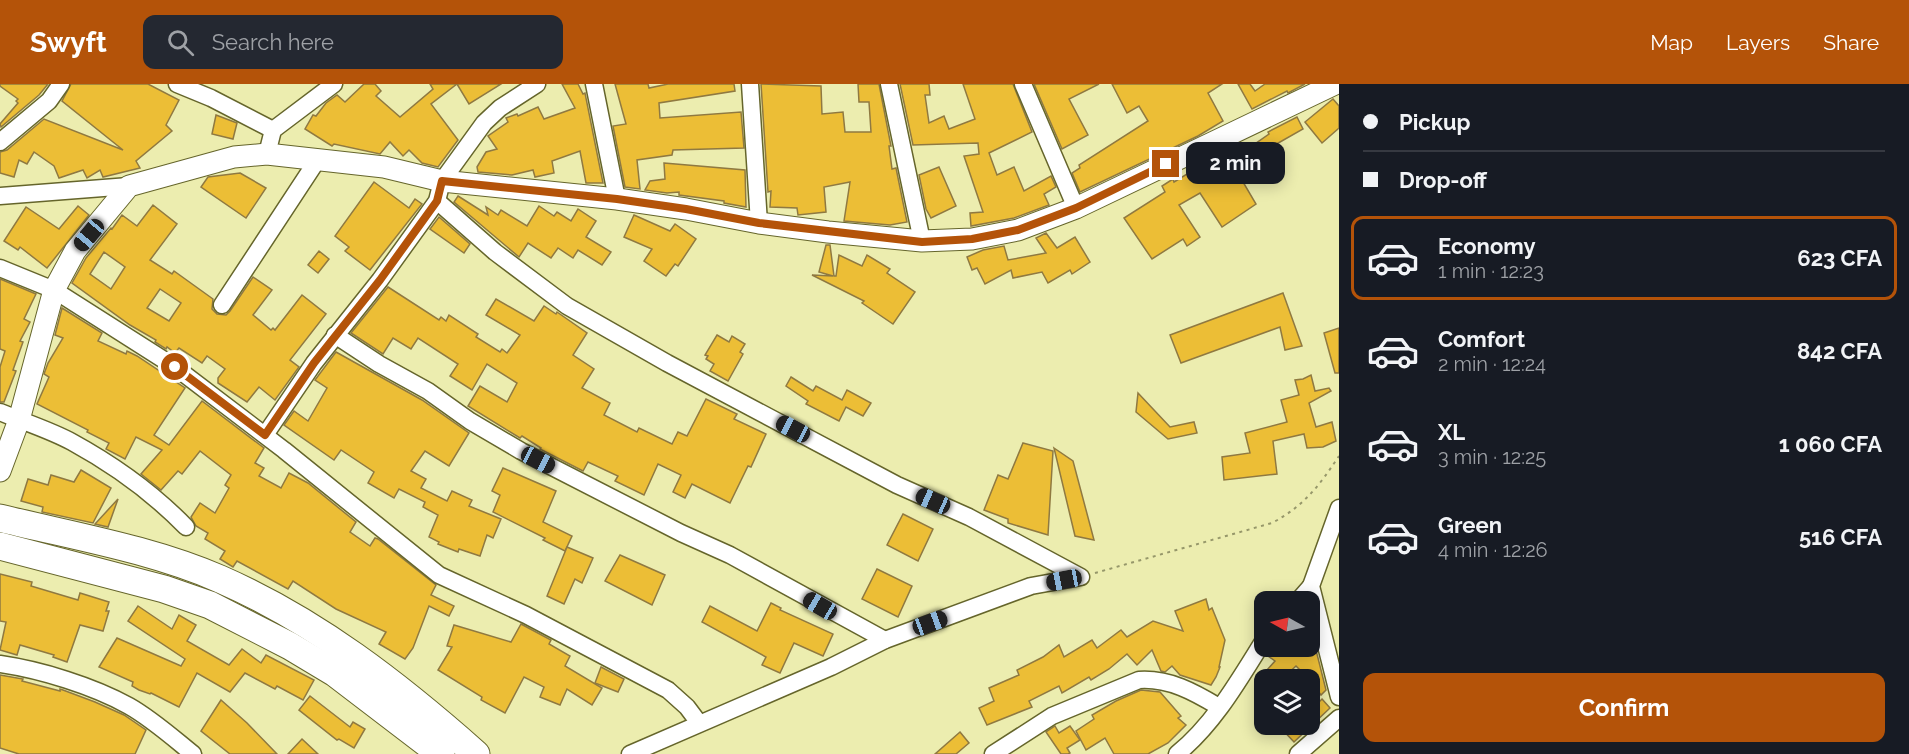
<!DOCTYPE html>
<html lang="en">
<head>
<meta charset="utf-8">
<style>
	body { margin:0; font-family:Raleway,sans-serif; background:#242831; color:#f1f3f6; height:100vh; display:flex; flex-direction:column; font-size:22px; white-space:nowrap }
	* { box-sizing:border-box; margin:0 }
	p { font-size:20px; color:#9ea1a6 }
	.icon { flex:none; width:33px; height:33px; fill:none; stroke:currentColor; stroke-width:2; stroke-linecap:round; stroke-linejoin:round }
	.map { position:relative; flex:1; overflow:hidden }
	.drawer { display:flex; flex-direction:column; background:#171b24; width:570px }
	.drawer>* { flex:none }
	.hud { display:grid; align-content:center; height:132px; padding:0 24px; background:#171b24 }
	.needle { width:39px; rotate:278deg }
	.tools { position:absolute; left:1254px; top:507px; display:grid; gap:12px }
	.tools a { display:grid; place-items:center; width:66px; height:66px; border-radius:12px; background:#171b24; box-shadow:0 3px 15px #0003; font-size:30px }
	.end { position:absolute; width:27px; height:27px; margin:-14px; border:8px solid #b45309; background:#fff; box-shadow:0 0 0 3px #fff }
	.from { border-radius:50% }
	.bubble { position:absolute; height:42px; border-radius:12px; background:#171b24; box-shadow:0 3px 15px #0003; font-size:20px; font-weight:700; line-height:42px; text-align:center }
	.car { position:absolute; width:18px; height:36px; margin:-18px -9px; border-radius:8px; box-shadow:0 0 4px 2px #0007; background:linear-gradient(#222 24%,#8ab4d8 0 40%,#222 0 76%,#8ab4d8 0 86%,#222 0) }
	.hud b { display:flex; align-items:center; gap:21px; height:57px; font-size:22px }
	.hud b+b { border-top:2px solid #363941 }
	.hud i { width:15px; height:15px; background:#f1f3f6 }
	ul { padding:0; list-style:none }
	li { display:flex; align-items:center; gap:18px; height:84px; margin:0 12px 9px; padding:0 12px; border:3px solid transparent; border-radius:12px }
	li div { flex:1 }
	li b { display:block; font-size:22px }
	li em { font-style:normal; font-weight:700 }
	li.on { border-color:#b45309 }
	li>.icon { width:54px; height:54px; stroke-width:1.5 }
	.action { display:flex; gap:12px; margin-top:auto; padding:12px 24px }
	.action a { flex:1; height:69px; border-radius:12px; background:#b45309; color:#fff; font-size:24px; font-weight:700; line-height:69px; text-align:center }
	header { display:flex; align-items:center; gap:36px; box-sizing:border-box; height:84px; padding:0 30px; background:#b45309; color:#fff }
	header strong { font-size:28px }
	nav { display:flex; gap:33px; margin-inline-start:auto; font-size:21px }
	.search { width:420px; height:54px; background:#242831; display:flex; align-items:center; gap:15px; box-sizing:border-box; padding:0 21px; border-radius:12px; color:#9ea1a6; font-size:22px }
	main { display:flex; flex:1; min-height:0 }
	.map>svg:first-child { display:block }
</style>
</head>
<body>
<header>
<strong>Swyft</strong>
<div class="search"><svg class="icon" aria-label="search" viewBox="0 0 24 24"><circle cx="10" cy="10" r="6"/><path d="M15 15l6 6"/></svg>Search here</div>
<nav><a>Map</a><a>Layers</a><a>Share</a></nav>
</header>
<main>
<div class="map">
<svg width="1339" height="670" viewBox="0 0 1339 670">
	<rect width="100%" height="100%" fill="#ecedaf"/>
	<!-- building -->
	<g fill="#ecbe36" stroke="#8f7941" stroke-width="1.5" fill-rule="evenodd">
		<path d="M0 0H48L39 11 1 43 0 40 18 19 16 17 18 15 0 2Z"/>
		<path d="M71 0H148L179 16 166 41 172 47 136 77 140 84 103 93 100 86 87 94 83 86 59 94 54 82 34 68 27 80 19 76 14 93 0 89V68L7 66 44 35 123 66 62 17Z"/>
		<path d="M364 0H375L381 7 376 12 400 33 433 5 430 0H501L469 20 457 0 431 20 458 56 438 83 422 79 409 66 403 72 390 58 380 70 334 60 332 62 305 45 313 31 316 32 326 19 337 11 345 18Z"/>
		<path d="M562 0H578L583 10 585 9 603 99H586L580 67 552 77 554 89 535 93 533 86 512 91 478 88 477 83 486 68 497 65 488 52 508 38 506 34 517 30 518 32 538 23 544 35 575 24Z"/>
		<path d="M615 0H648L649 4 668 0H734L735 7 659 19 660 34 741 28 744 64 673 66 672 71 637 76 640 105 625 103 613 42 626 40Z"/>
		<path d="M761 0 821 2 822 30 843 28 845 48H871L869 18H859L858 0H879L891 62H889L892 85 896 84 907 138 890 141 844 137 850 98 824 103 826 128 798 131 797 124 770 123 771 107 768 108Z"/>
		<path d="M900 0H929L930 11H925L929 39 944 32 949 45 975 35 963 0H1013L1032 48 989 69 997 91 1014 83 1024 107 1051 92 1056 103 1044 110 1049 121 1014 134 971 142 970 129 983 128 964 72 979 70 978 59 913 61Z"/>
		<path d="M1034 0H1099L1069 15 1088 51 1062 65Z"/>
		<path d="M1112 0H1222L1208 9 1223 37 1198 52 1080 108 1072 89 1080 84 1079 81 1148 37 1139 22 1127 29Z"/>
		<path d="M1238 0H1250L1255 7 1265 0H1305L1288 9 1287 7 1252 25Z"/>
		<path d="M1333 15 1339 22V44L1322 59 1305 38Z"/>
		<path d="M216 31 237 39 233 55 212 50Z"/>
		<path d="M1297 33 1303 45 1273 62 1274 63 1261 73 1252 62 1269 50 1268 48Z"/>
		<path d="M1226 69 1256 120 1222 143 1200 109 1179 121 1200 153 1187 162 1183 155 1152 175 1124 134 1165 108 1162 102 1173 95 1174 98 1187 90 1189 93 1212 75 1214 78Z"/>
		<path d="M664 79 745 86 746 123 724 119V117L679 111V108L667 109 645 106 650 97 665 95Z"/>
		<path d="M939 83 956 122 931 134 926 125 919 91Z"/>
		<path d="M240 89 266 104 246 134 201 103 208 93Z"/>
		<path d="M374 98 409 124 415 115 422 120 370 186 345 167 349 163 335 152Z"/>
		<path d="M458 112 488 131 486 123 498 131 501 126 527 142 539 122 554 132 557 128 571 137 578 125 596 137 586 153 611 168 602 181 578 166 573 174 558 164 551 174 528 159 519 173 454 118Z"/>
		<path d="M153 121 177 140 150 176 172 190 174 187 213 215 212 225 217 230 226 231 230 227 253 193 272 206 253 231 271 246 273 244 275 246 302 211 326 230 290 276 299 283 275 316 259 303 247 318 218 299V294L225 285 207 272 202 279 179 264 175 269 167 263 166 265 155 258 156 256 130 241 72 199 86 174 111 144 112 145 122 131 137 142ZM104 168 125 183 111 205 90 190ZM160 205 181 219 169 237 147 224Z"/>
		<path d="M78 122 89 131 47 184 20 163 18 166 4 157 26 123 59 145Z"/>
		<path d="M634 131 670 147 675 140 696 155 678 182 675 180 666 192 644 177 652 165 624 153Z"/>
		<path d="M439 133 470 160 464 169 430 145Z"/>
		<path d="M1046 149 1057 164 1075 153 1090 178 1072 190 1070 186 1048 199 1042 188 1013 194 1011 186 985 200 977 184 972 186 967 173 983 166 1004 162 1008 176 1046 169 1036 154Z"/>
		<path d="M826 161H830L834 192H836L839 171 862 182 867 171 890 185 887 189 915 208 893 240 862 219 864 217 812 191 833 192 819 188Z"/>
		<path d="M319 167 329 175 318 189 308 181Z"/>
		<path d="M0 195 36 210 24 235 30 238 20 257 23 258 13 286 16 287 4 318H0V283L5 267 0 265Z"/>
		<path d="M388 203 439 236 441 233 446 237 449 231 478 250 476 253 500 268 502 265 507 269 520 251 486 231 496 215 534 237 544 222 556 230 557 228 587 249 573 271 594 285 582 304 610 319 604 331 637 348 639 344 672 360 678 348 687 352 706 315 737 330 734 335 766 350 751 383 748 382 730 419 692 400 685 414 673 408 681 391 658 380 644 411 615 397 618 392 588 378 583 387 540 365 541 364 522 352 520 354 468 322 480 302 507 318 517 299 487 280 472 306 450 292 458 280 418 254 411 265 393 254 383 270 351 249Z"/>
		<path d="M1283 209 1302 262 1285 266 1280 243 1181 279 1170 251Z"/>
		<path d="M62 224 102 249 98 257 126 270 127 267 137 272 185 304 154 351 169 361 202 317 264 364 255 379 264 384 259 392 281 404 289 389 308 399 356 438 350 448 370 462 375 454 378 455 436 501 431 511 454 522 449 532 429 522 413 564 405 575 379 560 386 548 336 525 293 497 288 505 237 477 233 483 220 475 225 467 205 455 208 449 196 442 191 433 200 419 215 429 229 404 225 401 231 391 200 367 182 390 178 387 161 406 141 390 162 366 136 353 125 375 106 365 109 359 87 348 88 346 37 320 49 293 44 290 48 279 63 254 55 251Z"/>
		<path d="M1339 244V289H1335L1324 249Z"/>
		<path d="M717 251 729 258 732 252 745 260 740 268 743 270 728 297 710 287 714 280 706 275 708 272 705 271Z"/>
		<path d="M336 268 422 316 469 349 449 382 425 367 411 387 426 395 421 404 447 417 452 407 472 416 469 422 501 435 493 454 487 451 480 472 459 465 458 468 438 460 439 458 429 453 438 431 423 423 425 418 399 405 394 414 368 399 374 388 341 366 334 376 284 341 294 327 308 337 327 304 315 296Z"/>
		<path d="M1311 291 1315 307 1329 304 1331 307 1309 319 1316 343 1332 338 1336 357 1323 363 1307 364 1304 350 1273 357 1277 390 1224 396 1222 373 1250 369 1245 349 1287 338 1281 316 1299 311 1295 296 1303 295Z"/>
		<path d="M791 293 813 307 816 302 842 316 847 306 871 319 863 332 846 323 839 337 806 320 808 317 786 302Z"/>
		<path d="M1138 309 1170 343 1194 338 1197 349 1168 355 1136 328Z"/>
		<path d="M1023 359 1053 367 1048 451 1008 439V435L984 426 998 391 1008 395Z"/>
		<path d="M1054 364 1073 377 1094 456 1075 452Z"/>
		<path d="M503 384 556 407 543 438 572 452 565 467 543 456 545 454 493 428 500 411 492 407Z"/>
		<path d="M81 386 111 404 93 439 42 428 43 423 21 417 28 395 48 401 51 391 74 398Z"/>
		<path d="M118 415 108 443 95 440Z"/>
		<path d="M903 430 933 445 918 477 887 461Z"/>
		<path d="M567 463 593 474 582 499 575 495 564 520 547 512Z"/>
		<path d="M620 471 665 491 652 521 605 497Z"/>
		<path d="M877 485 912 502 898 533 862 515Z"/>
		<path d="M0 490 32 498 31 502 78 516 80 509 109 518 106 527H109L103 547 80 541 67 578 53 573 54 571 20 561 17 571 0 566 6 538 0 537Z"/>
		<path d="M1206 515 1209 526 1212 524 1225 556 1219 583H1220L1216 593 1211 601 1180 591 1172 582 1165 588 1161 587 1152 566 1137 581 1127 570 1109 585 1091 596 1089 593 1062 609 1059 602 1029 617 1032 623 987 641 979 624 994 617 989 604 1019 591 1017 586 1043 573 1059 561 1064 573 1092 556 1097 564 1121 546 1127 553 1153 537 1183 547 1175 527Z"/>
		<path d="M771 519 781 524 780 526 833 550 823 572 794 559 780 589 762 581 766 573 702 538 710 522 757 547Z"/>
		<path d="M138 522 172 545 179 531 196 541 187 557 229 581 242 565 261 579 266 571 314 596 303 616 277 602 275 605 245 589 230 608 197 589 179 623 151 609 150 610 139 606 132 602 133 598 99 583 117 554 181 582 185 575 128 537Z"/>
		<path d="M521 540 551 556 549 560 570 572 565 582 602 604 592 621 567 605 560 621 540 613 544 603 524 593 505 629 481 616 482 613 438 586 452 563 447 562 454 541 511 558Z"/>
		<path d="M1276 562H1313L1316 566 1326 606 1321 611 1310 596 1296 582 1281 596H1258L1275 577 1268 572Z"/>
		<path d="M601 583 624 595 618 608 595 599Z"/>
		<path d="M0 591 23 595 22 597 60 607V605L63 606 95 618 124 631 146 646 135 670H19L0 664Z"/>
		<path d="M1141 606 1160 608 1181 632 1178 634 1186 641 1168 659 1148 670H1114L1105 654 1086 666 1076 647 1094 635 1092 631 1116 617Z"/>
		<path d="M310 612 350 643 353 638 365 645 354 664 339 655 337 656 299 626Z"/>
		<path d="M1322 615 1330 624 1294 658 1277 640H1310V627Z"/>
		<path d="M221 616 247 639 277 670H230L201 647Z"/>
		<path d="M1055 642 1059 649 1070 642 1080 656 1067 664 1070 669 1068 670H1061L1046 648Z"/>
		<path d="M960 648 969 659 956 670H935Z"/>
		<path d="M302 655 318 670H288Z"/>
	</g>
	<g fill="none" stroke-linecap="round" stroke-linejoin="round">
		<defs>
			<g id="minor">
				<path d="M177 0 211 14 273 46"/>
				<path d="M594 0 617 115"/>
				<path d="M750 0 759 139"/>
				<path d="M889 0 922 157"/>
				<path d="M1023 0 1076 124"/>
				<path d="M0 58 49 17 61 0"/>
				<path d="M267 70 273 46 334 0"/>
				<path d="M0 112 129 102"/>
				<path d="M437 117 495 168 567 222 667 279 897 401 969 433 1081 493 1031 502 885 556 831 583 630 670"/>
				<path d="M0 184 54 206 175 283 284 366 439 491 526 531 668 606 687 623 699 639"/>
				<path d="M222 221 318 75"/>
				<path d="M335 251 379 280 428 307 470 337 521 367 681 449 730 471 885 556"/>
				<path d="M0 328C24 338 50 346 72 358 114 381 153 409 186 443"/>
				<path d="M265 351 314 279 380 196 437 117 442 97 484 39 500 24 537 0"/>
				<path d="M1339 424 1311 502 1339 613"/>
				<path d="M1297 518 1311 502"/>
				<path d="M0 580C41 586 93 602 129 622 152 635 172 653 193 670"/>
				<path d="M993 670 1052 632 1139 596C1169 594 1194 608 1219 623"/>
				<path d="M1177 670C1214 640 1239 596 1264 556"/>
				<path d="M1298 670 1339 634"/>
			</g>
			<path id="tertiary" d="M0 387 19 336 54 206 75 167 129 102 234 73 267 70 384 83 442 97 617 115 686 125 759 139 828 148 922 157 972 155 1018 146 1076 124 1335 0"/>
			<g id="primary">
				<path d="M0 434C73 452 151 465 220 495 316 537 398 601 476 670"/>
				<path d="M0 462 164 505 210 521 290 562 335 589 441 670"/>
			</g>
		</defs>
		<!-- minor casing -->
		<use href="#minor" stroke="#65652b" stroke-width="19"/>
		<!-- tertiary casing -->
		<use href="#tertiary" stroke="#65652b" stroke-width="23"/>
		<!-- primary casing -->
		<use href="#primary" stroke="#65652b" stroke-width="29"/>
		<!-- path -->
		<path stroke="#96976a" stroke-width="2" stroke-dasharray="3 4.5" stroke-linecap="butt" d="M1095 489 1272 439C1304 422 1319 402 1339 372"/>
		<!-- minor -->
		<use href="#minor" stroke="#fff" stroke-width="16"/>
		<!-- tertiary -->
		<use href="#tertiary" stroke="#fff" stroke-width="21"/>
		<!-- primary -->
		<use href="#primary" stroke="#fff" stroke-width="27"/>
	</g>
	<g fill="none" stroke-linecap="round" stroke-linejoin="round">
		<!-- route -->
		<path stroke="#b45309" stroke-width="8" d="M175 283 265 351 314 279 380 196 437 117 442 97 617 115 686 125 759 139 922 158 972 155 1018 146 1076 124 1166 80"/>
	</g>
</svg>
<div class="tools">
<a><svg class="needle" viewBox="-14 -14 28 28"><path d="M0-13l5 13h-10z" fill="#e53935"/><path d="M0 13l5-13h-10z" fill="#9ea1a6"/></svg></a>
<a><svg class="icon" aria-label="layers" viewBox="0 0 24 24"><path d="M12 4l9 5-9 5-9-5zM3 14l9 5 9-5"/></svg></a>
</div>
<i class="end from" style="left:175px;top:283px"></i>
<i class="end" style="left:1166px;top:80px"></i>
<div class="bubble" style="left:1186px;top:58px;width:99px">2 min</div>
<i class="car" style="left:89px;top:151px;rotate:220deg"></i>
<i class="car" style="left:793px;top:345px;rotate:298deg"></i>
<i class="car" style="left:538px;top:376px;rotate:118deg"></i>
<i class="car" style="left:933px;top:417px;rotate:294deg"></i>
<i class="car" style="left:1064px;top:496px;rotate:259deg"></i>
<i class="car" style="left:820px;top:522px;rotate:300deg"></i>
<i class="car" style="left:930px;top:539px;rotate:70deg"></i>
</div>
<section class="drawer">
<div class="hud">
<b><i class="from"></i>Pickup</b>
<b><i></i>Drop-off</b>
</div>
<ul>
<li class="on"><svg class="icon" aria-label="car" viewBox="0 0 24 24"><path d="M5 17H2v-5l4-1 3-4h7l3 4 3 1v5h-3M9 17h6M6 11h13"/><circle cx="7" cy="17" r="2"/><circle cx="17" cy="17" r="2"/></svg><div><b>Economy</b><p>1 min · 12:23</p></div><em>623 CFA</em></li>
<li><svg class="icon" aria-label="car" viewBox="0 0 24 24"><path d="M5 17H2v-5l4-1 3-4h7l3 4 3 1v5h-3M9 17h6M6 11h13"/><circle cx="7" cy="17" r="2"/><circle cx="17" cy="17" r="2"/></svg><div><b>Comfort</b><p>2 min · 12:24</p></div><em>842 CFA</em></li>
<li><svg class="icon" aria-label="car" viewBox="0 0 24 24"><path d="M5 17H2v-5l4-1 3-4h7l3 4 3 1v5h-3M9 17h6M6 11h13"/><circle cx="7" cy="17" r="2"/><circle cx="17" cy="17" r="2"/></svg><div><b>XL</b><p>3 min · 12:25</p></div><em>1 060 CFA</em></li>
<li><svg class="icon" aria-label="car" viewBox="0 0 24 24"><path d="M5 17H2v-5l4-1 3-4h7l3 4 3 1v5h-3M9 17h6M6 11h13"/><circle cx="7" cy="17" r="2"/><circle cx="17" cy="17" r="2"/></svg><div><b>Green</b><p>4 min · 12:26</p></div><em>516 CFA</em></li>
</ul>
<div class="action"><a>Confirm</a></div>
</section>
</main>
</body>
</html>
